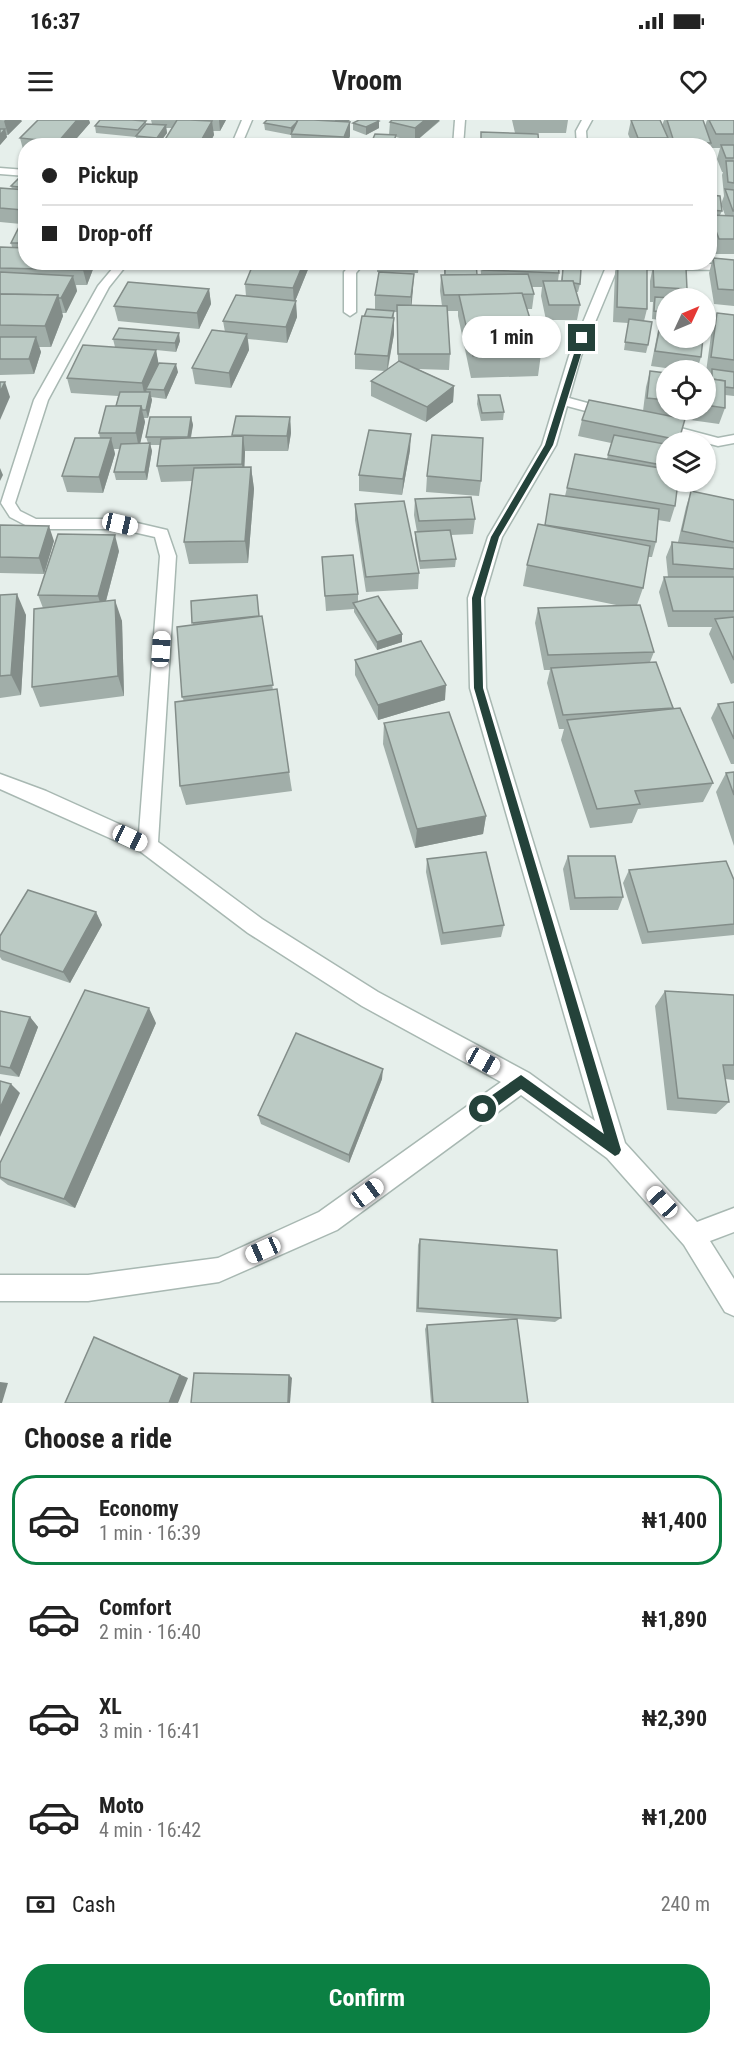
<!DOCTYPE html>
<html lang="en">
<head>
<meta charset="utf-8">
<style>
	body { margin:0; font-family:"Roboto Condensed",sans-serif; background:#f6f6f6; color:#222; height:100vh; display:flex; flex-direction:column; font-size:22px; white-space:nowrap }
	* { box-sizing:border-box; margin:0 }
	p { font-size:20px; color:#767676 }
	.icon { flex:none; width:33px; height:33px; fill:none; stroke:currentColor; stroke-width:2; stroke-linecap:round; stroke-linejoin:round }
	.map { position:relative; height:1283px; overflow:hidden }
	.panel { display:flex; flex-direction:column; background:#fff; flex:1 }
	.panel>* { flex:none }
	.hud { position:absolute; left:18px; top:18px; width:699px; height:132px; border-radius:24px; box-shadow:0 2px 4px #0004; display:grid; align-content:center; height:132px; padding:0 24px; background:#fff }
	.needle { width:39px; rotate:46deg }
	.fabs { position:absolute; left:656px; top:168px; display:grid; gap:12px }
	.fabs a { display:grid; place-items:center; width:60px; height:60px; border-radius:50%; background:#fff; box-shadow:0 2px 4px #0004; font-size:30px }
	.end { position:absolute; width:27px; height:27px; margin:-14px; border:8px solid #24423a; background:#fff; box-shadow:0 0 0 3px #fff }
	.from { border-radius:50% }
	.bubble { position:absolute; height:42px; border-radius:21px; background:#fff; box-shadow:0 2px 4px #0004; font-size:20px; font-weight:700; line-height:42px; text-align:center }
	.car { position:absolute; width:18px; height:36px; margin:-18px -9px; border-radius:8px; box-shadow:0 0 4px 2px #0007; background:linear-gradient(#fff 24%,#345 0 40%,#fff 0 76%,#345 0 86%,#fff 0) }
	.hud b { display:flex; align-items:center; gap:21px; height:57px; font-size:22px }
	.hud b+b { border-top:2px solid #e0e0e0 }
	.hud i { width:15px; height:15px; background:#222 }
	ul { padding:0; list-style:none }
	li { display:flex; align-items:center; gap:18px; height:90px; margin:0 12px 9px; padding:0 12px; border:3px solid transparent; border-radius:24px }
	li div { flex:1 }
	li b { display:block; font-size:22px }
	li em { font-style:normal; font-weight:700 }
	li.current { border-color:#0b8043 }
	li>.icon { width:54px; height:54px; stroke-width:1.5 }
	h2 { padding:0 24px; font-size:27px; line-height:72px }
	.pay { display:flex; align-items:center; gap:15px; height:66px; padding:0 24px; font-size:22px }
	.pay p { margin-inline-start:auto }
	.cta { display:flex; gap:12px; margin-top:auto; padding:12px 24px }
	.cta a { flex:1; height:69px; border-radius:24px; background:#0b8043; color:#fff; font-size:24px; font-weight:700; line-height:69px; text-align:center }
	.status { display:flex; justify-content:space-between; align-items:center; height:42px; padding:0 30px; background:#fff; direction:ltr }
	.status svg { height:16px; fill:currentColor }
	header { display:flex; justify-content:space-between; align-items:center; height:78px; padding:0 24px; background:#fff; font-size:27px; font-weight:700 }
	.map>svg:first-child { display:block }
</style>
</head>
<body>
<div class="status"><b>16:37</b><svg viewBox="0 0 49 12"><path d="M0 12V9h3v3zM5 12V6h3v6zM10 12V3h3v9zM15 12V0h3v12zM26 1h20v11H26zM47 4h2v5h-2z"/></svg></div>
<header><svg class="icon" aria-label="menu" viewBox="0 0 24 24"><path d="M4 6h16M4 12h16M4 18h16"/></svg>Vroom<svg class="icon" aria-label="heart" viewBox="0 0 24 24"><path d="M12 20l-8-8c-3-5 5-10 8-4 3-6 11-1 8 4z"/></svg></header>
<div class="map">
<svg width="734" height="1283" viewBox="0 0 734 1283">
	<rect width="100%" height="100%" fill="#e6efeb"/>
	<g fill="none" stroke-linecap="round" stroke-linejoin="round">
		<defs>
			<g id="street">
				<path d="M242 0H252L241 26H231Z"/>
				<path d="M455 0H465L463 26H453Z"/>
				<path d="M582 0H592L586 11 587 26H577L576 11Z"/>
				<path d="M0 48 26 50V56L0 54Z"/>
				<path d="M118 142H129L109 167 48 280 15 383 20 391 36 399H120L167 410 176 436 158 722 262 799 378 872 529 953 595 1001 470 568 468 478 488 417 542 325 569 236 606 147 612 144 618 147 581 236 569 278 613 290 615 293 608 297 567 286 556 325 502 417 484 478 486 568 625 1023 697 1102 734 1088V1112L710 1121 734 1159V1196L725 1192 684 1125 607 1038 521 975 337 1110 219 1162 88 1181H0V1155H88L218 1138 319 1092 501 962 362 886 248 813 141 732 0 669V654L46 671 139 713 160 436 155 417 120 409H33L10 397 1 383 34 280 98 166Z"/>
				<path d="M353 142H365L356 153V192L350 196 344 192V152Z"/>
				<path d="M625 144H734V150L621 149V145Z"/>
				<path d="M658 302 718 318 734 315V323L718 326 653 309 651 306 653 303Z"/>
			</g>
		</defs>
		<!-- street casing -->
		<use href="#street" stroke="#a8b8b2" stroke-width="3"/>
		<!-- street -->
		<use href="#street" fill="#fff" fill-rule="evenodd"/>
	</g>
	<!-- wall -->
	<g fill="#a1aea9" fill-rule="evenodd">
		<path d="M0 0 22 1 8 15H6L7 17 0 25Z"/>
		<path d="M38 0H89L90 3 70 26H26V33H24L20 18Z"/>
		<path d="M151 0H226L220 11H213L214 15 208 26H161L172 8H166L167 13 158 25 137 23 136 17 96 13 95 6 146 1V4H152Z"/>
		<path d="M267 0H350L347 2H350V16L346 26H292L291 15 265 10 264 3Z"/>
		<path d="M512 0H568L566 13H515Z"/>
		<path d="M631 0 662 6 664 0H703L705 6 707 0H734V134H714L710 121V75L722 91 720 95H725L721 84 724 76 722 55 723 52H722L717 39 720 28H712L710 25V28L711 47 710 53V26H633L628 14Z"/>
		<path d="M379 1V8L366 15 353 10V3Z"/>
		<path d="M440 1 415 22 396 17V23L389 15 390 2Z"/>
		<path d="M26 51V142H95V144L87 165H76L77 171 66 193H62L63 196 51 227H39L41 232 34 254 0 255V127H12L11 123 21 104 0 102V68L12 69 11 66Z"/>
		<path d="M713 138 734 140V186L714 184 709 153Z"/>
		<path d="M163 142H222L220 147Z"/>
		<path d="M311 142 295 181 297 197 287 223 248 219 249 230 231 268 195 264 192 248 225 212 223 201 246 176 245 164Z"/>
		<path d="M419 142 418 153 377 152V144Z"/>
		<path d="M444 142 477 155 481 154 480 142H558L559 153 558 161H561L563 148 580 164 578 172H576L580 185 577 200H546L541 176 542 167H532L534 174 532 189H527L541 234 538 256 471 258 458 196V191H447L450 234 449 250 418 249 454 266 453 282 426 302 371 276V261L385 251 355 249V234L375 189V175L414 154 411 185 442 186 440 171 441 155H444ZM394 192H397L398 242 388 249 394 214Z"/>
		<path d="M617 142H647V189L644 201 648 225 646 233 624 230 628 203 613 202 615 152Z"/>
		<path d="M653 146 687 169 685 178H666L701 237 697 250H680L651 246 660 200 652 199 653 182H650V161Z"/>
		<path d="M209 169 211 184 199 209 118 201 114 186Z"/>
		<path d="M717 193 734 195V276L725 275V288L719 304 676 298 685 299 678 322H666V334H664L661 348 675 386 670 402 658 400 656 422 652 437H648L643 468 637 485 654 532 650 542 713 663 703 682 638 689 632 703 590 708 561 620 564 609H559L547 563 550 550H544L535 503 538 488 621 486 523 466 527 445 544 406 565 376 575 334 607 339 611 323 578 316 582 300 643 291 646 267 650 251 666 253V290H705V258L709 259 710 253 706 252 712 208Z"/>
		<path d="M113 219 180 221 176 232 156 230 158 243 178 252 166 279 151 277 152 280 148 298H144L145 302 140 323H148L146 317 191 297 193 305 191 318 233 316 232 315 290 297 291 313 288 331H245L244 347H251L254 369 248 443 189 444 184 422 192 361 161 362 157 346 160 325H150L152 331 147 360H116L114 352 120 329H114L115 334 103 373 67 372 62 356 100 318 99 313 116 286 118 276 71 273 67 258 115 227Z"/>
		<path d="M478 275 504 292 503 300 481 301 477 284Z"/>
		<path d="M410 330 402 375 359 371V355Z"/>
		<path d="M427 356 481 361 479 376 426 372Z"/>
		<path d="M691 371 734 380V563L731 564 709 514 712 507H668L659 472 664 457H668L666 437 672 422H678L686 387Z"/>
		<path d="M415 379 475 399 473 414 451 415 456 439 455 447 420 449 415 420V412H417L414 395Z"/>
		<path d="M355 384 419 453 418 469 366 472 355 400Z"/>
		<path d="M0 405 54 421 44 454 0 453Z"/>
		<path d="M119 431 106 481 122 501 124 576 40 587 32 567 43 488 38 475Z"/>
		<path d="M322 437 358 474V482L402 522 377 530 354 492V489L326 491Z"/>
		<path d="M0 475 26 495 21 575 0 578Z"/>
		<path d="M191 481 260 497 262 496 273 570 289 652 292 671 186 685 180 666 184 581 182 577 193 505Z"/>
		<path d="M355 540 445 580 378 600 355 555Z"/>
		<path d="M734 582V644H731L711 598 718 584Z"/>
		<path d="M384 603 486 696 483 714 415 728 383 624Z"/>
		<path d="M734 652V726L716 672 726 653Z"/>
		<path d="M568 736 623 777 618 790H570L563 749Z"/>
		<path d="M427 739 504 805 501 817 441 825 426 752Z"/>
		<path d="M629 750 734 760V815L642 824 623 763Z"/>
		<path d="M96 792 102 805 70 863 2 840 0 837V816Z"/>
		<path d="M665 871 734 875V960L725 959 729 982 716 994 667 990 655 886Z"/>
		<path d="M0 891 30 897 38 907 19 957 0 954Z"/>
		<path d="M156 903 75 1088 8 1065 0 1059V1043Z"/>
		<path d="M382 959 349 1043 261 1004 258 995Z"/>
		<path d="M420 1119 561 1198 555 1202 517 1199 528 1283H431L425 1209 427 1205 515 1199 416 1192 418 1125Z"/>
	</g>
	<!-- shaded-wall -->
	<g fill="#838d89">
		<path d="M5 0H21L22 1 8 15 4 1Z"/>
		<path d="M77 0H89L90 3 70 26H59L58 22Z"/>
		<path d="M219 0H226L220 11Z"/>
		<path d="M300 0 291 14V15V8Z"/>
		<path d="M335 0H350L336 10Z"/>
		<path d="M425 0H440L415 22V8Z"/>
		<path d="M212 1 214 15 208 26H198Z"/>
		<path d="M379 1V8L366 15V7Z"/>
		<path d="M350 2V16L346 26H344V17Z"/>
		<path d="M166 5 167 13 158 25 157 18Z"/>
		<path d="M5 9 7 17 0 25V15Z"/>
		<path d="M396 15 395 26H392Z"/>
		<path d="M26 86V100L23 90Z"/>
		<path d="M86 142H95V144L87 165 83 150Z"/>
		<path d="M304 142H311L294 184 293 168Z"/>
		<path d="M414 154 413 169 411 192V177Z"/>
		<path d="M73 156 77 171 66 193 61 178Z"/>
		<path d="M209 169 211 184 199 209 197 193Z"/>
		<path d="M58 175 63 196 51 227 45 206Z"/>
		<path d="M296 181 297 197 287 223 286 207Z"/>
		<path d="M394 198V214L387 251 388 236Z"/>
		<path d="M179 213 180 221 176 232 175 223Z"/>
		<path d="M247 214 249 230 231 268 229 253Z"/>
		<path d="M36 217 41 232 34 254 29 239Z"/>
		<path d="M156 230 159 246 146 269 147 273 145 278 142 263Z"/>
		<path d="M176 244 178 252 166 279 164 270Z"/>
		<path d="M5 262 10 277 0 300V272Z"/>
		<path d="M454 266 453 282 426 302 427 287Z"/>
		<path d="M150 272 152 280 148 298 146 290Z"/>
		<path d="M141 286 145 302 139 329 136 313Z"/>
		<path d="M191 297 193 305 189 325 188 317Z"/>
		<path d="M290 297 291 313 288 331 287 316Z"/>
		<path d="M411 314 410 330 402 375 403 359Z"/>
		<path d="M243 316 245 332 244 359 242 344Z"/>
		<path d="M111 318 115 334 103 373 99 357Z"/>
		<path d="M150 323 152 331 147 360 145 352Z"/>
		<path d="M251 347 254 369 248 443 245 421Z"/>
		<path d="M0 348 3 355 0 361Z"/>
		<path d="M49 406 54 421 44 454 39 438Z"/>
		<path d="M115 415 119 431 103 492 98 476Z"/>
		<path d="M17 474 26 495 21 575 11 555Z"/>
		<path d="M115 480 122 501 124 576 118 556Z"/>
		<path d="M402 514V522L377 530V522Z"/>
		<path d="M446 565 445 580 378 600V585Z"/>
		<path d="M486 696 483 714 415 728 417 709Z"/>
		<path d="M96 792 102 805 70 863 63 852Z"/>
		<path d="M149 888 156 903 75 1088 64 1079Z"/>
		<path d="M30 897 38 907 19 957 10 948Z"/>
		<path d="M383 949 382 959 349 1043V1035Z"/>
		<path d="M11 964 20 973 0 1017V988Z"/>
		<path d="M94 1217 188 1258 178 1283H169Z"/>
		<path d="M289 1255 292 1258 290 1283H288Z"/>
		<path d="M0 1262 8 1263 2 1283H0Z"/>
	</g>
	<!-- building -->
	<g fill="#bbcac4" stroke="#838d89" stroke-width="1.5">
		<path d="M38 0H77L58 22 20 18Z"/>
		<path d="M100 0H132L146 1 138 10 95 6Z"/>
		<path d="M177 0H190L212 1 198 26H161Z"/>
		<path d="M267 0H298L296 3 291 8 264 3Z"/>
		<path d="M298 0H314L350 2 344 17 291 14Z"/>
		<path d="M359 0H377L379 1 366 7 353 3Z"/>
		<path d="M392 0H425L415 8 390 2Z"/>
		<path d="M631 0H660L668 18H638Z"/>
		<path d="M667 0H703L711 23 674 22Z"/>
		<path d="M709 0H734V14H716Z"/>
		<path d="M146 4 166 5 157 18 136 16Z"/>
		<path d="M0 9H5L0 15Z"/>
		<path d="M481 12 538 14 539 26H481Z"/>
		<path d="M375 14 396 15 392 26H370Z"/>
		<path d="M642 22 680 26H642Z"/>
		<path d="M721 25H734V38H726Z"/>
		<rect x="710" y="28" width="1" height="19"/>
		<path d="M726 41H734V63L728 62Z"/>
		<path d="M26 51V68L11 66Z"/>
		<path d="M0 68 26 70V86L23 90 0 88Z"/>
		<path d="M725 69 734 70V91H733Z"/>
		<path d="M710 75 720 76 722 91 710 90Z"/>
		<path d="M710 95 734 96V119H719Z"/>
		<path d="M23 99 26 100V123H11Z"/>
		<path d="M0 127 26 128V142H86L83 150 0 148Z"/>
		<path d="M713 138 734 140V170L718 169Z"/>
		<path d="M254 142H304L293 168 245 164Z"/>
		<path d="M378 142H419L418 145 377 144Z"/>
		<path d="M445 142H476L477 155H445Z"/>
		<path d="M482 142H558L559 153 483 150Z"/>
		<path d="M618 142H647V189L617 187Z"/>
		<path d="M653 146 686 148 687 169 654 167Z"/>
		<path d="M563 148 581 149 580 164 574 163 573 161H562Z"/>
		<path d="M0 152 73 156 61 178H58V175L0 174Z"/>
		<path d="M379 152 414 154 411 177 375 175Z"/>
		<path d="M528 154 534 174 444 175 441 155Z"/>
		<path d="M543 161H573L580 185H549Z"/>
		<path d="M128 162 209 169 197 193 114 186Z"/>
		<path d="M522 173 541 234 473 236 459 175Z"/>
		<path d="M0 174 58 175 45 206 0 205Z"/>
		<path d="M236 175 296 181 286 207 223 201Z"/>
		<path d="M655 177 672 178H666V186H664L662 192 654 191Z"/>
		<path d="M397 185 447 186 450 234H398Z"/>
		<path d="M664 186H666V218H703L701 237 655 231Z"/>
		<path d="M367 189 394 191 392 198 364 197Z"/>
		<path d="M717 193 734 195V240L711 237Z"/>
		<path d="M362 196 394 198 388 236 355 234Z"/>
		<path d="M629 199 652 202 648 225 625 222Z"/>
		<path d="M119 208 179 213 175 223 113 219Z"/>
		<path d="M212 210 247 214 229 253 192 248Z"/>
		<path d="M0 217H36L29 239H0Z"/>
		<path d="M83 225 156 230 142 263 67 258Z"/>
		<path d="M399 241 454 266 427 287 371 261Z"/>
		<path d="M159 243 176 244 164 270 146 269Z"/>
		<path d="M712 249 734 252V268L725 267V261L712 259Z"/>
		<path d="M650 251 666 253V280L647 278Z"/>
		<path d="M705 258 725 261V288L705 285Z"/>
		<path d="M0 262H5L0 272Z"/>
		<path d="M120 272H150L146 290H142L141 286H116Z"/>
		<path d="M478 275H500L504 292 482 293Z"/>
		<path d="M589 280 685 299 679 320 582 300Z"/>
		<path d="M106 286H141L136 313H99Z"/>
		<path d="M236 296 290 297 287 316 232 315Z"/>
		<path d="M150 297H191L188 317H146Z"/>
		<path d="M369 310 411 314 403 359 359 355Z"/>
		<path d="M432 315 483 318 481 361 427 356Z"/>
		<path d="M614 315 665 324 662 345 608 335Z"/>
		<path d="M243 316 242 344 157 346 161 319Z"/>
		<path d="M75 318H111L99 357 62 356Z"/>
		<path d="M150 323 145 352H114L121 324Z"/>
		<path d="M575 334 666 349V362H678L675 386 567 368Z"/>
		<path d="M251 347 245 421 184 422 194 348Z"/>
		<path d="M691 371 734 380V422L682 411Z"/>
		<path d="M550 374 659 389 656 422 545 405Z"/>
		<path d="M471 377 475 399 419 401 415 379Z"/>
		<path d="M404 381 419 453 366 457 355 384Z"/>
		<path d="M538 404 650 426 643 468 527 445Z"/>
		<path d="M0 405 49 406 39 438 0 437Z"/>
		<path d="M450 410 456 439 420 441 415 412Z"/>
		<path d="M58 414 115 415 98 476 38 475Z"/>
		<path d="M672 422 734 428V449L673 444Z"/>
		<path d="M353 435 358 474 325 476 322 437Z"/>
		<path d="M664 457H734V491H673Z"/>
		<path d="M17 474 11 555 0 556V475Z"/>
		<path d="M257 475 259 496 192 503 191 481Z"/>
		<path d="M378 476 402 514 377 522 353 483Z"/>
		<path d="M115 480 118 556 32 567 34 489Z"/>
		<path d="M640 485 654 532 548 535 538 488Z"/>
		<path d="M262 496 273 565 182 577 177 507Z"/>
		<path d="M734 497V540L715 499Z"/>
		<path d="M421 521 446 565 378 585 355 540Z"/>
		<path d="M656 542 673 588 563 595 551 548Z"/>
		<path d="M277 569 289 652 180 666 175 582Z"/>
		<path d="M734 582V619L718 584Z"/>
		<path d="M680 588 713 663 635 671 640 684 597 689 567 600Z"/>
		<path d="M449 592 486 696 417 709 384 603Z"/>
		<path d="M734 652V675L726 653Z"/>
		<path d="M486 732 504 805 443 813 427 739Z"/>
		<path d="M568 736H615L623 777 575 778Z"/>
		<path d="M726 741 734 760V804L648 812 629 750Z"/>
		<path d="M28 770 96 792 63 852 0 830V816Z"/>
		<path d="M85 870 149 888 64 1079 0 1057V1043Z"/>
		<path d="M665 871 734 875V945H723L729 982 678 978Z"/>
		<path d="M0 891 30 897 10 948 0 946Z"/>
		<path d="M296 913 383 949 349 1035 258 995Z"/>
		<path d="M0 961 11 964 0 988Z"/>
		<path d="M420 1119 557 1130 561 1198 418 1188Z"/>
		<path d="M517 1199 528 1283H433L427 1205Z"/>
		<path d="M94 1217 180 1255 169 1283H65Z"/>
		<path d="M194 1253 289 1255 288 1283H191Z"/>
	</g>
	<!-- route -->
	<path fill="#24423a" d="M582 216 586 218 553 325 499 417 481 478 483 568 621 1030 619 1034 615 1036 521 969 487 994 483 995 478 994 476 989 478 985 521 955 604 1014 474 568 472 478 491 417 545 325 579 218Z"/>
</svg>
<div class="fabs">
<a><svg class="needle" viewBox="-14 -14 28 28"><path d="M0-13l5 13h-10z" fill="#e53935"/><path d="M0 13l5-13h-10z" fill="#767676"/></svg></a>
<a><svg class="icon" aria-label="locate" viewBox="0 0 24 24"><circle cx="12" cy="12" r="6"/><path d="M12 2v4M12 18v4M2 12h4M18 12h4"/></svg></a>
<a><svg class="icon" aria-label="layers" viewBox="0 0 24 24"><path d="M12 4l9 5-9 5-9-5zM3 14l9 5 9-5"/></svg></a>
</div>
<i class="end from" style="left:483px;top:989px"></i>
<i class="end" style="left:582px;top:218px"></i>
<div class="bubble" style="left:462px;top:196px;width:99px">1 min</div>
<i class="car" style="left:120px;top:404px;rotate:103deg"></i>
<i class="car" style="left:161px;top:529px;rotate:4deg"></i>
<i class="car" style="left:130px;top:718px;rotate:115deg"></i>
<i class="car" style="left:483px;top:941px;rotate:119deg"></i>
<i class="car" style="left:367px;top:1073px;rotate:54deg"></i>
<i class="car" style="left:662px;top:1082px;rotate:317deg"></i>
<i class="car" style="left:263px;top:1130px;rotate:246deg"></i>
<div class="hud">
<b><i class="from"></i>Pickup</b>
<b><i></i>Drop-off</b>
</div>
</div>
<section class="panel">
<h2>Choose a ride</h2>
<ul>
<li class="current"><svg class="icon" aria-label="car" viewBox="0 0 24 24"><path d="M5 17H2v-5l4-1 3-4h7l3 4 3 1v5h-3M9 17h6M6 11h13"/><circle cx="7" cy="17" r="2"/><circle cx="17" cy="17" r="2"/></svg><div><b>Economy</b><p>1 min · 16:39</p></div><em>₦1,400</em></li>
<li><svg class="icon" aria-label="car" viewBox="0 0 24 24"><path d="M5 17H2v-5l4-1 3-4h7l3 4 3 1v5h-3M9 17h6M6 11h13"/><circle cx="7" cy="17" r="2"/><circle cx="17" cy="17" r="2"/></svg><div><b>Comfort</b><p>2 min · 16:40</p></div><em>₦1,890</em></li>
<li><svg class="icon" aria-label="car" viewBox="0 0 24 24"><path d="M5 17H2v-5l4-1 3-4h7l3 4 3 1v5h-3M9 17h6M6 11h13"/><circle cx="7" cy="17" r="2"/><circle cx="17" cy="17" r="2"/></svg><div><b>XL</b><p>3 min · 16:41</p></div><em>₦2,390</em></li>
<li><svg class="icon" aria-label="car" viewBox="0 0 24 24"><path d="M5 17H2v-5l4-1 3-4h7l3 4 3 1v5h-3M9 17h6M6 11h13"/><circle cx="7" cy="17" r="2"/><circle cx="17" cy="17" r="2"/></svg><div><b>Moto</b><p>4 min · 16:42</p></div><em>₦1,200</em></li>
</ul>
<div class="pay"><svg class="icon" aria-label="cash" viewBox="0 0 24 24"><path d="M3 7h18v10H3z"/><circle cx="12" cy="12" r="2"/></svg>Cash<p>240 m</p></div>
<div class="cta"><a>Confirm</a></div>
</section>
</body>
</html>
